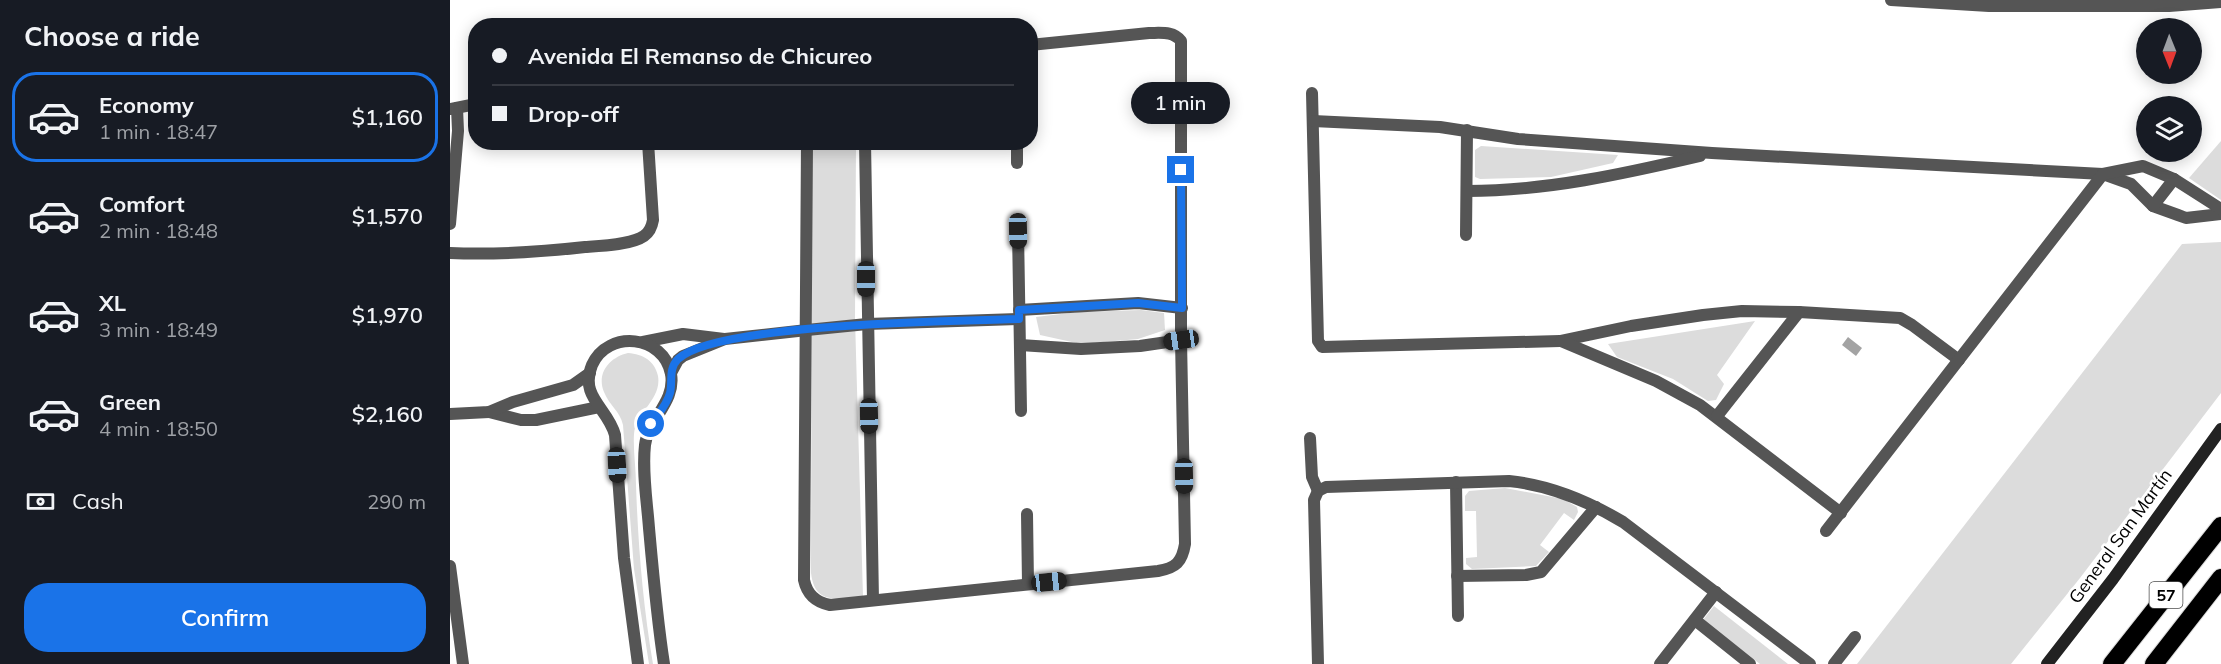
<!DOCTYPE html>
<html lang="en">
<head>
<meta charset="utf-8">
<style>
	body { margin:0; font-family:Mulish,sans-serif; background:#242831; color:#f1f3f6; height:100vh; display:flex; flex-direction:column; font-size:22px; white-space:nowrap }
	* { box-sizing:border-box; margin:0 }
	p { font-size:20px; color:#9ea1a6 }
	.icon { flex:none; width:33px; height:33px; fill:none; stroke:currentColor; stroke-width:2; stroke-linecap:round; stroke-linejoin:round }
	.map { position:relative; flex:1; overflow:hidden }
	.details { display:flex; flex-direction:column; background:#171b24; width:450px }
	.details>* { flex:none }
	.top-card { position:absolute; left:18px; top:18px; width:570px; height:132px; border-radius:24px; box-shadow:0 3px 15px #0003; display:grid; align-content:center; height:132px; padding:0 24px; background:#171b24 }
	.needle { width:39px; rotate:179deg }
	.controls { position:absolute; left:1686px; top:18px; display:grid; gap:12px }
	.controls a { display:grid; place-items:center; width:66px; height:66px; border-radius:50%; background:#171b24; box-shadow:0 3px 15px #0003; font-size:30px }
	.end { position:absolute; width:27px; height:27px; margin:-14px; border:8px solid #1a73e8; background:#fff; box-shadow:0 0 0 3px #fff }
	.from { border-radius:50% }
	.bubble { position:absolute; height:42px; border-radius:21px; background:#171b24; box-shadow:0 3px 15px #0003; font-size:20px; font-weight:600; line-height:42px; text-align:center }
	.car { position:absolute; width:18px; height:36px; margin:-18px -9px; border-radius:8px; box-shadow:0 0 4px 2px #0007; background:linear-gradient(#222 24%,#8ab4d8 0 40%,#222 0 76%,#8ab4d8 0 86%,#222 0) }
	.top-card b { display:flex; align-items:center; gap:21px; height:57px; font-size:22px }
	.top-card b+b { border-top:2px solid #363941 }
	.top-card i { width:15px; height:15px; background:#f1f3f6 }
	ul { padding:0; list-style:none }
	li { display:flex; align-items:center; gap:18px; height:90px; margin:0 12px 9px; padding:0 12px; border:3px solid transparent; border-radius:24px }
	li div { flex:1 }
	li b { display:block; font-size:22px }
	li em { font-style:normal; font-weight:600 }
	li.current { border-color:#1a73e8 }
	li>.icon { width:54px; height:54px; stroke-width:1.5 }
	h2 { padding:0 24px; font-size:27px; line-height:72px }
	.pay { display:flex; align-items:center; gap:15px; height:66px; padding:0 24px; font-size:22px }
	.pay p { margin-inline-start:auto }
	.button { display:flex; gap:12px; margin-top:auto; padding:12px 24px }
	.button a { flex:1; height:69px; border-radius:24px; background:#1a73e8; color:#fff; font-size:24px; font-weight:600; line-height:69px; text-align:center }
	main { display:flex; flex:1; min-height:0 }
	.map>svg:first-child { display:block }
</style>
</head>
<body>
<main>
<section class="details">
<h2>Choose a ride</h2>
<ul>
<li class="current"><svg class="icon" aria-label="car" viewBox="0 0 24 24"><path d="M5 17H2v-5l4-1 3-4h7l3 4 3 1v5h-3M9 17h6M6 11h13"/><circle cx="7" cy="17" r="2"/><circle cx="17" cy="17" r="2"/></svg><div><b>Economy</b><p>1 min · 18:47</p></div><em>$1,160</em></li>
<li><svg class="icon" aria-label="car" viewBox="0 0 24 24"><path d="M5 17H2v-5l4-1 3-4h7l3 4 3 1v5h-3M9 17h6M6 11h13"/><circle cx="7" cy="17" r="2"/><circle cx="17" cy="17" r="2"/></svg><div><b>Comfort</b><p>2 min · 18:48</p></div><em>$1,570</em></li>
<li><svg class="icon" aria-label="car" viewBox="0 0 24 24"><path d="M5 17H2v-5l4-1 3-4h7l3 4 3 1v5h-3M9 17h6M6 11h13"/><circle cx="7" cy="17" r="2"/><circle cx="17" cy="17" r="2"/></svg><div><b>XL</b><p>3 min · 18:49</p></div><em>$1,970</em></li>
<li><svg class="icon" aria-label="car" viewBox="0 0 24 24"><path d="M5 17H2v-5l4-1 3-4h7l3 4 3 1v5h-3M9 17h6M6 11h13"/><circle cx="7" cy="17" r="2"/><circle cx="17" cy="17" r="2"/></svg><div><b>Green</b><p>4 min · 18:50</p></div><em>$2,160</em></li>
</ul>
<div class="pay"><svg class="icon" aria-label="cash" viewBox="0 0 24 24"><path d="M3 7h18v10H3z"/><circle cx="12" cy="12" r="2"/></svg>Cash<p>290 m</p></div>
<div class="button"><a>Confirm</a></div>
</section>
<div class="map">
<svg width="1771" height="664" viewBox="0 0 1771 664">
	<rect width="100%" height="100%" fill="#fff"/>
	<!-- green -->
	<g fill="#dcdcdc">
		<path d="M1771 141V200L1739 178Z"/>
		<path d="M362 143H406L405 319 413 597C387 598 365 606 361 573Z"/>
		<path d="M1031 146 1168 155 1163 163 1101 177 1030 179 1025 177V150Z"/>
		<path d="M1771 242V393L1630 578 1561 664H1407L1732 244Z"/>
		<path d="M691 310 714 313 715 330 688 339 631 344 590 335 586 317 628 312Z"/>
		<path d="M1305 321 1267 375 1274 384 1266 400 1258 401 1223 379 1167 357 1158 344Z"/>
		<path d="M178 353C193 354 205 361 208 376 212 399 186 412 184 434 183 451 186 468 186 485 188 545 193 605 203 664H199L184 569 173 425C170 411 159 405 154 392 146 373 160 357 178 353Z"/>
		<path d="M1055 488 1113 499 1127 507 1128 512 1124 520 1114 513 1090 545 1099 552 1086 566 1022 569 1016 564V558L1027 557 1026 511H1015V496L1019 491Z"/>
		<path d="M1264 606 1338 664H1310L1253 620Z"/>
	</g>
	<!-- water -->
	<path fill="#a3a3a3" d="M1398 337 1412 348 1406 356 1392 345Z"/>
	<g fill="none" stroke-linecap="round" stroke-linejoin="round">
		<defs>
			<g id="highway">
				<path d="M1662 664 1771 526"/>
				<path d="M1704 664 1771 578"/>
			</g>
		</defs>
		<!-- highway casing -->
		<use href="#highway" stroke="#dbdbdb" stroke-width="20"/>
		<!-- street -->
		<g stroke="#555" stroke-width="12">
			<path d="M1441 0 1539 6H1719L1771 2"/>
			<path d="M862 93 868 341 872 347 1110 341 1181 326 1253 315 1292 311 1349 312 1450 318 1462 325 1509 360"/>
			<path d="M0 109 26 104"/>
			<path d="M863 121 990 127 1068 139 1262 153 1653 174 1681 184 1703 206 1728 215 1736 218 1771 214"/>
			<path d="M357 142 354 580C357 594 365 602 380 605L708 571C726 568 732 562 735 544L731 340V41C723 31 712 33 699 33L580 45"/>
			<path d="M415 142 423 600"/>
			<path d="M567 142V163"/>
			<path d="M1017 191C1096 191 1173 174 1250 156"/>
			<path d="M1703 206 1724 179"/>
			<path d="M0 224 8 131 7 108"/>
			<path d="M568 231 571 411"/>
			<path d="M1016 235 1017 130"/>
			<path d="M0 253C45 255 90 252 135 247 151 246 181 245 194 236 200 232 202 226 203 220L198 142"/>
			<path d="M569 310 688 303 732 308"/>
			<path d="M1111 341 1206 381 1250 405 1391 513"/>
			<path d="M193 342 233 334 274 339"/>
			<path d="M570 345 631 349 690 346 731 340"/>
			<path d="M221 373 228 360 233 356 275 339 357 330 417 324 569 319"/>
			<path d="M39 412 71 420H86L149 407"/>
			<path d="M0 414 39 412 63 402 123 385 140 373"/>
			<path d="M1267 416 1349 312"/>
			<path d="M860 438 862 477 868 491"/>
			<path d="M1006 482 1008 616"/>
			<path d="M577 514 578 584"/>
			<path d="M1376 531 1653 174 1693 166 1724 179 1771 209"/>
			<path d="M0 566 13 664"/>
			<path d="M1007 576 1076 575 1091 572 1146 507"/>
			<path d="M1245 620 1300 664"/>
			<path d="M188 664 174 558 165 435C158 408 129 397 142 365 158 329 214 335 221 374 226 402 198 419 195 445 192 472 197 501 199 528 203 573 207 619 214 664"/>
			<path d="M868 664 864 500 868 491 876 487 1059 481C1099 485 1138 501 1173 522L1360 664"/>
			<path d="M1210 664 1266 592"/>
			<path d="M1384 664 1405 637"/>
		</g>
		<!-- secondary -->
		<path stroke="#222" stroke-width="12" d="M1597 664 1663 579 1771 429"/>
		<!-- highway -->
		<use href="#highway" stroke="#000" stroke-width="18"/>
	</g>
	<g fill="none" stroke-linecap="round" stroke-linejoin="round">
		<!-- route -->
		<path stroke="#1a73e8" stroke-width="8" d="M201 424C208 414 217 405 220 393 223 381 218 369 228 359 266 323 509 321 569 319V310L688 303 732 308 731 170"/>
	</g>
	<g text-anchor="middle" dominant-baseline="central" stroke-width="5" stroke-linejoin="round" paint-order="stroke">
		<!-- shield labels -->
		<rect fill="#fff" stroke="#4c4c4c" stroke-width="1.5" x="1699.5" y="582" width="33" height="26" rx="4.5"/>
		<g font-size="16" font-weight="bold" fill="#000">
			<text x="1716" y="595">57</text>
		</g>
		<!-- street labels -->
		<g font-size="18" fill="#000" stroke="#fff">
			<text transform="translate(1670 536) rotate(-54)">General San Martín</text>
		</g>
	</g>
</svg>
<div class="controls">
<a><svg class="needle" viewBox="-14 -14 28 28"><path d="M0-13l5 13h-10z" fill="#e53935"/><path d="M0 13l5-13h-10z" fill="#9ea1a6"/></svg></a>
<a><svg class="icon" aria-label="layers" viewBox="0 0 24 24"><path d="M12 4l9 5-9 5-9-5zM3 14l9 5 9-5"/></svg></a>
</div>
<i class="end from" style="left:201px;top:424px"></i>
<i class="end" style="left:731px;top:170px"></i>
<div class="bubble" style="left:681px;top:82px;width:99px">1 min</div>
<i class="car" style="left:568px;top:231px;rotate:179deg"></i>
<i class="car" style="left:416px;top:279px;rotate:180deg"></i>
<i class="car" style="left:731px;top:340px;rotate:262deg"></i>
<i class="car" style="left:419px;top:416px;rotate:179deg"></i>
<i class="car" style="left:167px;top:465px;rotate:177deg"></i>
<i class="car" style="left:734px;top:476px;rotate:179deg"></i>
<i class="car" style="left:599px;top:582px;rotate:84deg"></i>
<div class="top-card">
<b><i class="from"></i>Avenida El Remanso de Chicureo</b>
<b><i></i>Drop-off</b>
</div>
</div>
</main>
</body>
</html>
